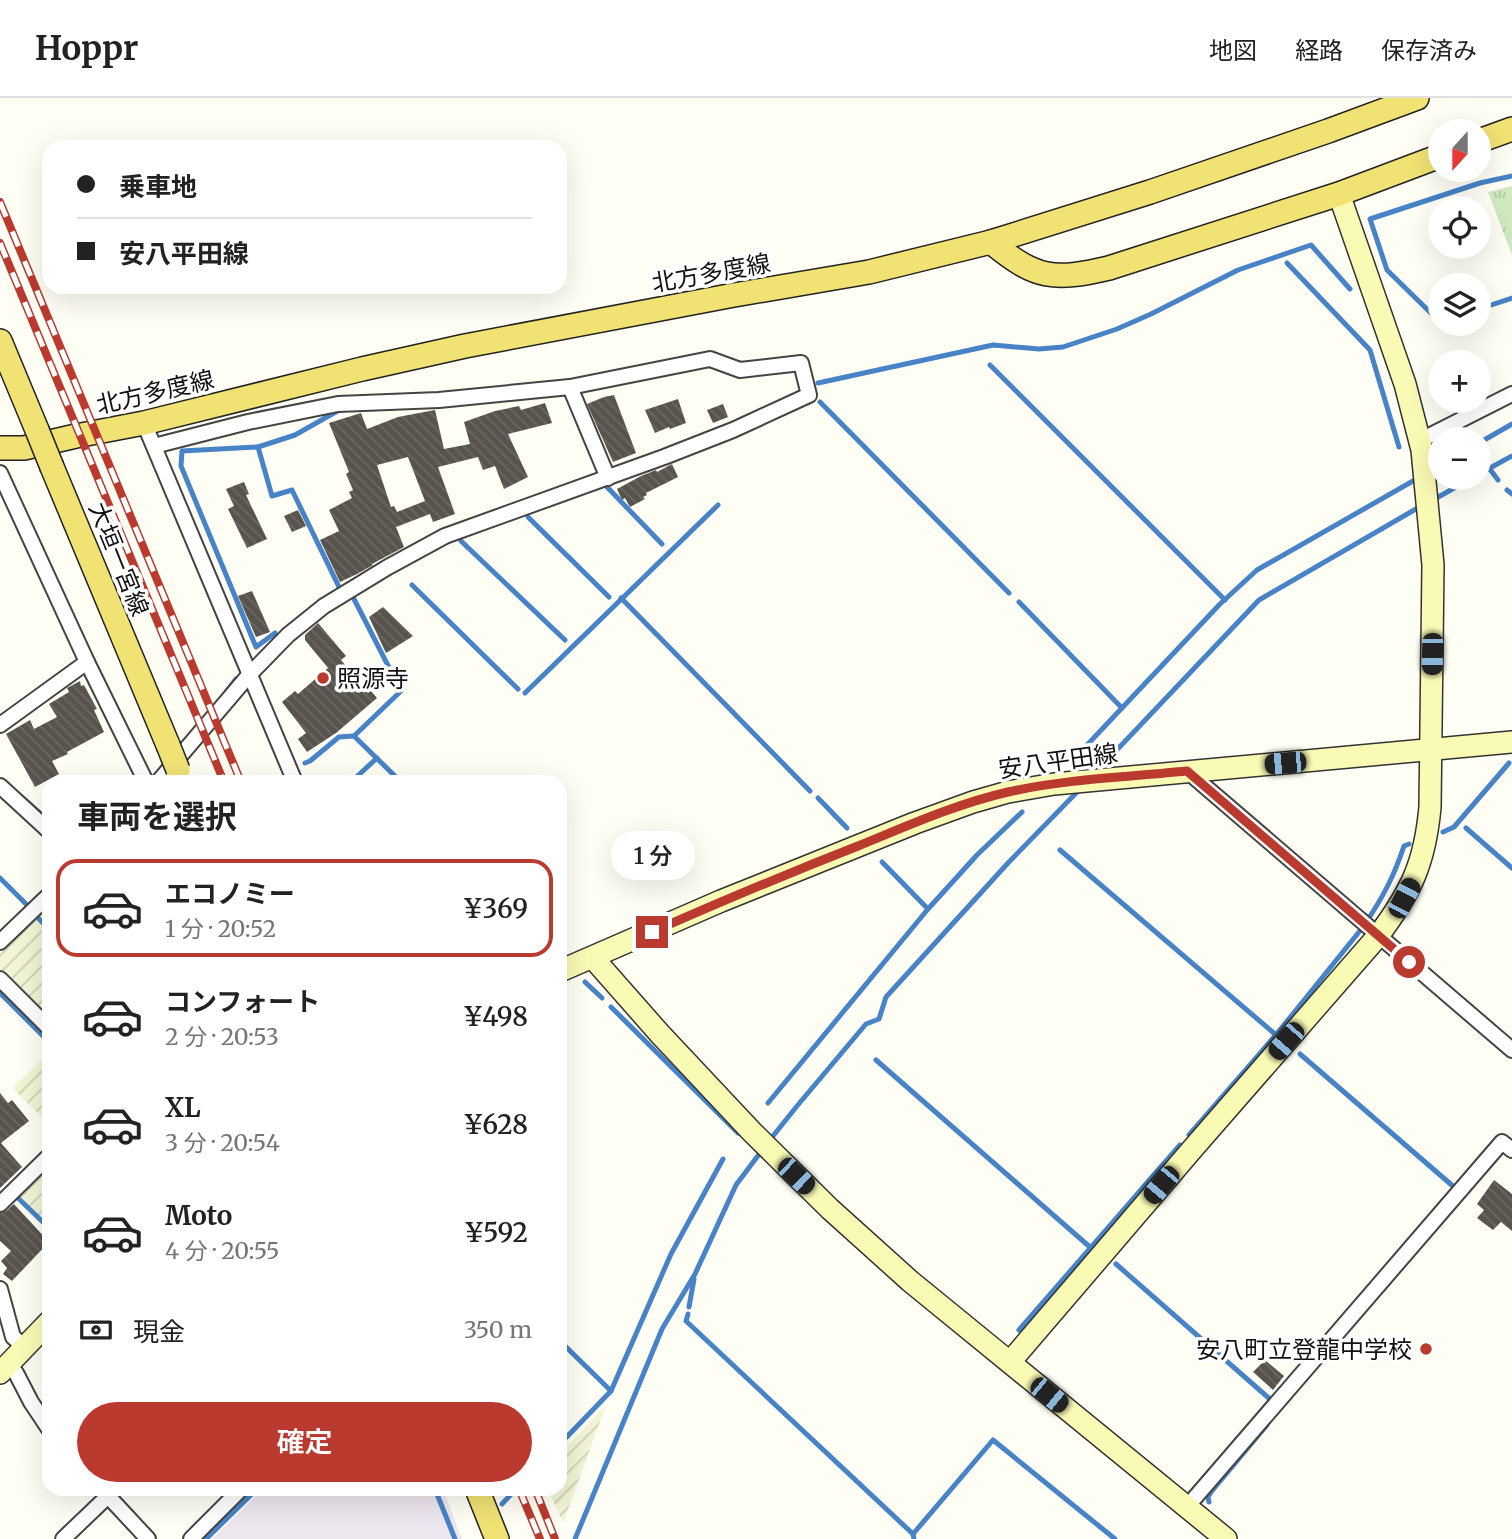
<!DOCTYPE html>
<html lang="ja">
<head>
<meta charset="utf-8">
<style>
	body { margin:0; font-family:Merriweather,"Noto Sans JP",serif; background:#f6f6f6; color:#222; height:100vh; display:flex; flex-direction:column; font-size:26px; white-space:nowrap }
	* { box-sizing:border-box; margin:0 }
	p { font-size:23px; color:#767676 }
	.icon { flex:none; width:38px; height:38px; fill:none; stroke:currentColor; stroke-width:2; stroke-linecap:round; stroke-linejoin:round }
	.map { position:relative; flex:1; overflow:hidden }
	.sheet { position:absolute; left:42px; top:677px; width:525px; height:721px; display:flex; flex-direction:column; background:#fff; border-radius:21px; box-shadow:0 7px 28px #0002 }
	.sheet>* { flex:none }
	.top-card { position:absolute; left:42px; top:42px; width:525px; height:154px; border-radius:21px; box-shadow:0 7px 28px #0002; display:grid; align-content:center; height:154px; padding:0 35px; background:#fff }
	.needle { width:46px; rotate:201deg }
	.controls { position:absolute; left:1428px; top:21px; display:grid; gap:14px }
	.controls a { display:grid; place-items:center; width:63px; height:63px; border-radius:50%; background:#fff; box-shadow:0 7px 28px #0002; font-size:35px }
	.end { position:absolute; width:32px; height:32px; margin:-16px; border:9px solid #ba3a2f; background:#fff; box-shadow:0 0 0 4px #fff }
	.from { border-radius:50% }
	.bubble { position:absolute; height:49px; border-radius:24px; background:#fff; box-shadow:0 7px 28px #0002; font-size:23px; font-weight:600; line-height:49px; text-align:center }
	.car { position:absolute; width:21px; height:42px; margin:-21px -10px; border-radius:9px; box-shadow:0 0 5px 2px #0007; background:linear-gradient(#222 24%,#8ab4d8 0 40%,#222 0 76%,#8ab4d8 0 86%,#222 0) }
	.top-card b { display:flex; align-items:center; gap:24px; height:66px; font-size:26px }
	.top-card b+b { border-top:2px solid #e0e0e0 }
	.top-card i { width:18px; height:18px; background:#222 }
	ul { padding:0; list-style:none }
	li { display:flex; align-items:center; gap:21px; height:98px; margin:0 14px 10px; padding:0 21px; border:4px solid transparent; border-radius:21px }
	li div { flex:1 }
	li b { display:block; font-size:26px }
	li em { font-style:normal; font-weight:600 }
	li.on { border-color:#ba3a2f }
	li>.icon { width:63px; height:63px; stroke-width:1.5 }
	h2 { padding:0 35px; font-size:32px; line-height:84px }
	.pay { display:flex; align-items:center; gap:18px; height:77px; padding:0 35px; font-size:26px }
	.pay p { margin-inline-start:auto }
	.cta { display:flex; gap:14px; margin-top:auto; padding:14px 35px }
	.cta a { flex:1; height:80px; border-radius:42px; background:#ba3a2f; color:#fff; font-size:28px; font-weight:600; line-height:80px; text-align:center }
	header { display:flex; align-items:center; gap:42px; box-sizing:border-box; height:98px; padding:0 35px; background:#fff; border-bottom:2px solid #e0e0e0 }
	header strong { font-size:33px }
	nav { display:flex; gap:38px; margin-inline-start:auto; font-size:24px }
	.map>svg:first-child { display:block }
</style>
</head>
<body>
<header>
<strong>Hoppr</strong>
<nav><a>地図</a><a>経路</a><a>保存済み</a></nav>
</header>
<div class="map">
<svg width="1512" height="1441" viewBox="0 0 1512 1441">
	<defs>
		<pattern id="farmland-furrows" width="10" height="10" patternUnits="userSpaceOnUse" patternTransform="scale(1.75)"><rect width="10" height="10" fill="#f2f4d5"/><path d="M-1 1l2-2M0 10L10 0M9 11l2-2" fill="none" stroke="#ced0b6"/></pattern>
		<pattern id="park-tufts" width="24" height="20" patternUnits="userSpaceOnUse" patternTransform="scale(1.75)"><rect width="24" height="20" fill="#cfe8bf"/><path d="M3 7l-1-3M5 7V3M7 7l1-3M15 17l-1-3M17 17v-4M19 17l1-3" fill="none" stroke="#b1c6a3"/></pattern>
		<pattern id="building-back-hatch" width="6" height="6" patternUnits="userSpaceOnUse" patternTransform="scale(1.75)"><rect width="6" height="6" fill="#59534d"/><path d="M-1 5l2 2M0 0l6 6M5-1l2 2" fill="none" stroke="#6c6762"/></pattern>
	</defs>
	<rect width="100%" height="100%" fill="#fefef5"/>
	<!-- industrial -->
	<path fill="#eee6ee" d="M263 1391H443L462 1441H212Z"/>
	<!-- farmland -->
	<g fill="url(#farmland-furrows)">
		<path d="M49 808V922L0 875V856Z"/>
		<path d="M49 955V1026L12 990Z"/>
		<path d="M49 1063V1126L17 1095Z"/>
		<path d="M606 1307 563 1425 548 1391H560V1356Z"/>
	</g>
	<!-- park -->
	<path fill="url(#park-tufts)" d="M1512 88V157L1488 94Z"/>
	<g fill="none" stroke-linecap="round" stroke-linejoin="round">
		<!-- stream -->
		<g stroke="#4783c6" stroke-width="5">
			<path d="M1287 165 1370 252 1399 349"/>
			<path d="M1479 211 1512 200"/>
			<path d="M1440 224 1387 172 1370 121 1480 85 1512 78"/>
			<path d="M990 267 1225 502"/>
			<path d="M818 285 993 247 1039 251 1063 249 1117 231 1151 216 1238 172 1311 147 1350 191"/>
			<path d="M820 304 1009 495"/>
			<path d="M1479 345 1512 326"/>
			<path d="M258 349 295 337 341 311"/>
			<path d="M1489 370 1498 382"/>
			<path d="M1429 375 1440 368"/>
			<path d="M1479 376 1512 358"/>
			<path d="M606 388 662 446"/>
			<path d="M1507 392 1512 396"/>
			<path d="M1433 402 1472 380"/>
			<path d="M528 419 609 499"/>
			<path d="M461 443 565 542"/>
			<path d="M412 487 518 591"/>
			<path d="M621 500 810 693"/>
			<path d="M354 501 401 593 354 638 401 684"/>
			<path d="M1019 504 1122 610"/>
			<path d="M275 535 256 549 181 368 182 353 258 349 272 398 292 392 339 489"/>
			<path d="M226 594 236 581"/>
			<path d="M525 595 718 407"/>
			<path d="M1088 646 1220 506 1257 472 1420 379"/>
			<path d="M305 665 310 663 339 639 354 638"/>
			<path d="M1094 676 1259 502 1421 408"/>
			<path d="M351 684 377 660"/>
			<path d="M23 700 49 723"/>
			<path d="M818 700 847 730"/>
			<path d="M1466 730 1512 770"/>
			<path d="M1443 734 1454 729 1509 665"/>
			<path d="M1060 752 1276 937"/>
			<path d="M882 764 928 811"/>
			<path d="M0 780 26 806"/>
			<path d="M39 821 49 831"/>
			<path d="M1367 823C1384 797 1394 778 1404 748L1409 746"/>
			<path d="M560 843 564 847"/>
			<path d="M585 884 602 900"/>
			<path d="M0 895 49 944"/>
			<path d="M611 909 738 1035"/>
			<path d="M1300 956 1454 1089"/>
			<path d="M876 962 1091 1150"/>
			<path d="M768 1005 928 811 977 757 1022 714"/>
			<path d="M1189 1037 1276 937 1359 834"/>
			<path d="M769 1043 797 1008 866 926 879 921 886 899 1008 765 1080 691"/>
			<path d="M16 1098 49 1130"/>
			<path d="M1116 1166 1271 1302"/>
			<path d="M689 1209 694 1181"/>
			<path d="M688 1216 686 1223 913 1436 914 1441"/>
			<path d="M1019 1232 1180 1047"/>
			<path d="M560 1243 611 1293"/>
			<path d="M560 1346 611 1293 671 1156 723 1061"/>
			<path d="M435 1391 455 1441"/>
			<path d="M1209 1404 1208 1399 1211 1394 1267 1327"/>
			<path d="M502 1406 516 1391"/>
			<path d="M913 1436 993 1342 1115 1441"/>
			<path d="M206 1441 257 1391"/>
			<path d="M575 1441 662 1231 695 1176 736 1087 763 1051"/>
		</g>
	</g>
	<!-- building -->
	<g fill="url(#building-back-hatch)" fill-rule="evenodd">
		<path d="M614 297 636 355 613 364 587 306 604 299Z"/>
		<path d="M678 301 686 325 670 331 669 329 655 335 645 312Z"/>
		<path d="M545 305 552 325 508 336 528 379 504 391 495 368 483 372 478 359 438 369 455 416 433 424 430 416 396 429 404 449 372 466 373 467 357 476 340 484 320 442 339 433 329 412 352 400 349 394 353 392 346 376 349 374 329 325 361 315 367 331 398 319 435 312 444 351 470 346 464 324 495 313 519 308 521 312ZM408 359 425 403 397 414 394 408 391 409 377 367Z"/>
		<path d="M723 306 728 319 713 325 707 312Z"/>
		<path d="M672 366 678 379 646 395 647 397 643 399 645 401 630 409 625 400 622 402 617 391 641 378 656 372 657 374Z"/>
		<path d="M244 384 249 396 246 397 267 441 247 450 228 411 234 408 226 391Z"/>
		<path d="M298 412 306 428 292 434 284 418Z"/>
		<path d="M252 493 270 534 256 539 238 498Z"/>
		<path d="M383 509 413 538 386 555 369 519Z"/>
		<path d="M318 525 346 558 341 562 357 581 359 579 377 600 336 635 307 654 298 641 306 635 282 604 295 593 298 596 328 570 305 542V537Z"/>
		<path d="M80 583 81 588 84 587 97 611 94 612 104 634 67 654 68 656 52 663 59 676 35 689 6 636 30 622 34 631 57 619 49 606 69 594 67 590Z"/>
		<path d="M0 995 8 1005 12 1002 29 1023 1 1045 22 1069 0 1090Z"/>
		<path d="M1494 1082 1512 1096V1133L1501 1124 1493 1132 1477 1120 1484 1112 1477 1106Z"/>
		<path d="M14 1106 49 1144 12 1183 3 1176 7 1170 1 1163 11 1153 0 1143V1115L6 1113Z"/>
		<path d="M1265 1262 1284 1278 1273 1292 1253 1274Z"/>
	</g>
	<g fill="none" stroke-linecap="round" stroke-linejoin="round">
		<defs>
			<g id="street">
				<path d="M570 289 608 380"/>
				<path d="M144 325 295 684"/>
				<path d="M1421 342 1512 296"/>
				<path d="M154 348 248 324 338 306 439 302 570 289 710 261 740 272 801 265 809 297 733 332 664 359 445 438 388 469 324 508 288 537 249 577 158 684"/>
				<path d="M0 375 87 564 146 684"/>
				<path d="M0 627 87 564"/>
				<path d="M1187 673 1512 952"/>
				<path d="M0 688 49 733"/>
				<path d="M0 844 49 797"/>
				<path d="M0 881 49 930"/>
				<path d="M0 1106 49 1058"/>
				<path d="M0 1191 13 1239 25 1249"/>
				<path d="M9 1266 16 1275 31 1304 49 1331"/>
				<path d="M105 1391 108 1394V1398L148 1441"/>
				<path d="M1186 1410 1502 1044 1512 1052"/>
				<path d="M63 1441 108 1398"/>
				<path d="M191 1441 241 1391"/>
			</g>
			<g id="secondary">
				<path d="M593 860 660 936 752 1034 830 1111 910 1183 1226 1441"/>
				<path d="M560 873 721 803 915 725 973 704 1008 694 1054 686 1512 644"/>
				<path d="M1010 1264 1195 1048 1378 838C1411 794 1425 765 1430 709L1433 467 1422 352 1405 286 1339 96"/>
				<path d="M0 1275 49 1224"/>
			</g>
			<g id="primary">
				<path d="M1479 43 1512 31"/>
				<path d="M991 144C1036 181 1053 183 1109 170L1339 96 1440 58"/>
				<path d="M0 243 37 332"/>
				<path d="M0 350H24L76 338 144 325 362 271 465 248 734 197 869 174 991 144 1150 94 1328 33 1417 0"/>
				<path d="M52 369 168 647"/>
				<path d="M477 1391 497 1441"/>
			</g>
		</defs>
		<!-- street casing -->
		<use href="#street" stroke="#444" stroke-width="18"/>
		<!-- secondary casing -->
		<use href="#secondary" stroke="#333" stroke-width="24"/>
		<!-- primary casing -->
		<use href="#primary" stroke="#222" stroke-width="26"/>
		<!-- street -->
		<use href="#street" stroke="#fff" stroke-width="14"/>
		<!-- secondary -->
		<use href="#secondary" stroke="#f9fab4" stroke-width="21"/>
		<!-- primary -->
		<use href="#primary" stroke="#f0e273" stroke-width="23"/>
		<defs>
			<g id="rail">
				<path d="M0 104 241 684"/>
				<path d="M0 145 224 684"/>
				<path d="M519 1391 540 1441"/>
				<path d="M535 1391 555 1441"/>
			</g>
		</defs>
		<!-- rail casing -->
		<use href="#rail" stroke="#ba3a2f" stroke-width="8"/>
		<!-- rail -->
		<use href="#rail" stroke="#fff" stroke-width="5" stroke-dasharray="16" stroke-linecap="butt"/>
		<defs>
			<g id="primary-bridge">
				<path d="M37 332 52 369"/>
				<path d="M168 647 178 672"/>
			</g>
		</defs>
		<!-- primary-bridge casing -->
		<use href="#primary-bridge" stroke="#222" stroke-width="26" stroke-linecap="butt"/>
		<!-- primary-bridge -->
		<use href="#primary-bridge" stroke="#f0e273" stroke-width="23"/>
	</g>
	<g fill="none" stroke-linecap="round" stroke-linejoin="round">
		<!-- route -->
		<path stroke="#ba3a2f" stroke-width="9" d="M652 834C720 804 789 775 858 748 907 728 956 706 1008 694 1066 681 1127 679 1187 673L1409 864"/>
	</g>
	<!-- markers -->
	<g fill="#ba3a2f" stroke="#fff" stroke-width="2.5">
		<circle cx="323" cy="580" r="7"/>
		<circle cx="1426" cy="1251" r="7"/>
	</g>
	<g text-anchor="middle" dominant-baseline="central" stroke-width="7" stroke-linejoin="round" paint-order="stroke">
		<!-- street labels -->
		<g font-size="24" fill="#111" stroke="#fff">
			<text transform="translate(711 175) rotate(-10)">北方多度線</text>
			<text transform="translate(155 294) rotate(-13)">北方多度線</text>
			<text transform="translate(119 461) rotate(68)">大垣一宮線</text>
			<text transform="translate(1058 663) rotate(-8)">安八平田線</text>
		</g>
		<!-- poi labels -->
		<g font-size="24" fill="#111" stroke="#fff" text-anchor="start">
			<text x="337" y="580">照源寺</text>
			<text x="1412" y="1251" text-anchor="end">安八町立登龍中学校</text>
		</g>
	</g>
</svg>
<div class="controls">
<a><svg class="needle" viewBox="-14 -14 28 28"><path d="M0-13l5 13h-10z" fill="#e53935"/><path d="M0 13l5-13h-10z" fill="#767676"/></svg></a>
<a><svg class="icon" aria-label="locate" viewBox="0 0 24 24"><circle cx="12" cy="12" r="6"/><path d="M12 2v4M12 18v4M2 12h4M18 12h4"/></svg></a>
<a><svg class="icon" aria-label="layers" viewBox="0 0 24 24"><path d="M12 4l9 5-9 5-9-5zM3 14l9 5 9-5"/></svg></a>
<a>+</a>
<a>−</a>
</div>
<i class="end from" style="left:1409px;top:864px"></i>
<i class="end" style="left:652px;top:834px"></i>
<div class="bubble" style="left:611px;top:733px;width:84px">1 分</div>
<i class="car" style="left:1432px;top:556px;rotate:181deg"></i>
<i class="car" style="left:1285px;top:665px;rotate:265deg"></i>
<i class="car" style="left:1404px;top:800px;rotate:28deg"></i>
<i class="car" style="left:1286px;top:943px;rotate:221deg"></i>
<i class="car" style="left:796px;top:1078px;rotate:134deg"></i>
<i class="car" style="left:1161px;top:1087px;rotate:220deg"></i>
<i class="car" style="left:1049px;top:1297px;rotate:129deg"></i>
<div class="top-card">
<b><i class="from"></i>乗車地</b>
<b><i></i>安八平田線</b>
</div>
<section class="sheet">
<h2>車両を選択</h2>
<ul>
<li class="on"><svg class="icon" aria-label="car" viewBox="0 0 24 24"><path d="M5 17H2v-5l4-1 3-4h7l3 4 3 1v5h-3M9 17h6M6 11h13"/><circle cx="7" cy="17" r="2"/><circle cx="17" cy="17" r="2"/></svg><div><b>エコノミー</b><p>1 分 · 20:52</p></div><em>¥369</em></li>
<li><svg class="icon" aria-label="car" viewBox="0 0 24 24"><path d="M5 17H2v-5l4-1 3-4h7l3 4 3 1v5h-3M9 17h6M6 11h13"/><circle cx="7" cy="17" r="2"/><circle cx="17" cy="17" r="2"/></svg><div><b>コンフォート</b><p>2 分 · 20:53</p></div><em>¥498</em></li>
<li><svg class="icon" aria-label="car" viewBox="0 0 24 24"><path d="M5 17H2v-5l4-1 3-4h7l3 4 3 1v5h-3M9 17h6M6 11h13"/><circle cx="7" cy="17" r="2"/><circle cx="17" cy="17" r="2"/></svg><div><b>XL</b><p>3 分 · 20:54</p></div><em>¥628</em></li>
<li><svg class="icon" aria-label="car" viewBox="0 0 24 24"><path d="M5 17H2v-5l4-1 3-4h7l3 4 3 1v5h-3M9 17h6M6 11h13"/><circle cx="7" cy="17" r="2"/><circle cx="17" cy="17" r="2"/></svg><div><b>Moto</b><p>4 分 · 20:55</p></div><em>¥592</em></li>
</ul>
<div class="pay"><svg class="icon" aria-label="cash" viewBox="0 0 24 24"><path d="M3 7h18v10H3z"/><circle cx="12" cy="12" r="2"/></svg>現金<p>350 m</p></div>
<div class="cta"><a>確定</a></div>
</section>
</div>
</body>
</html>
